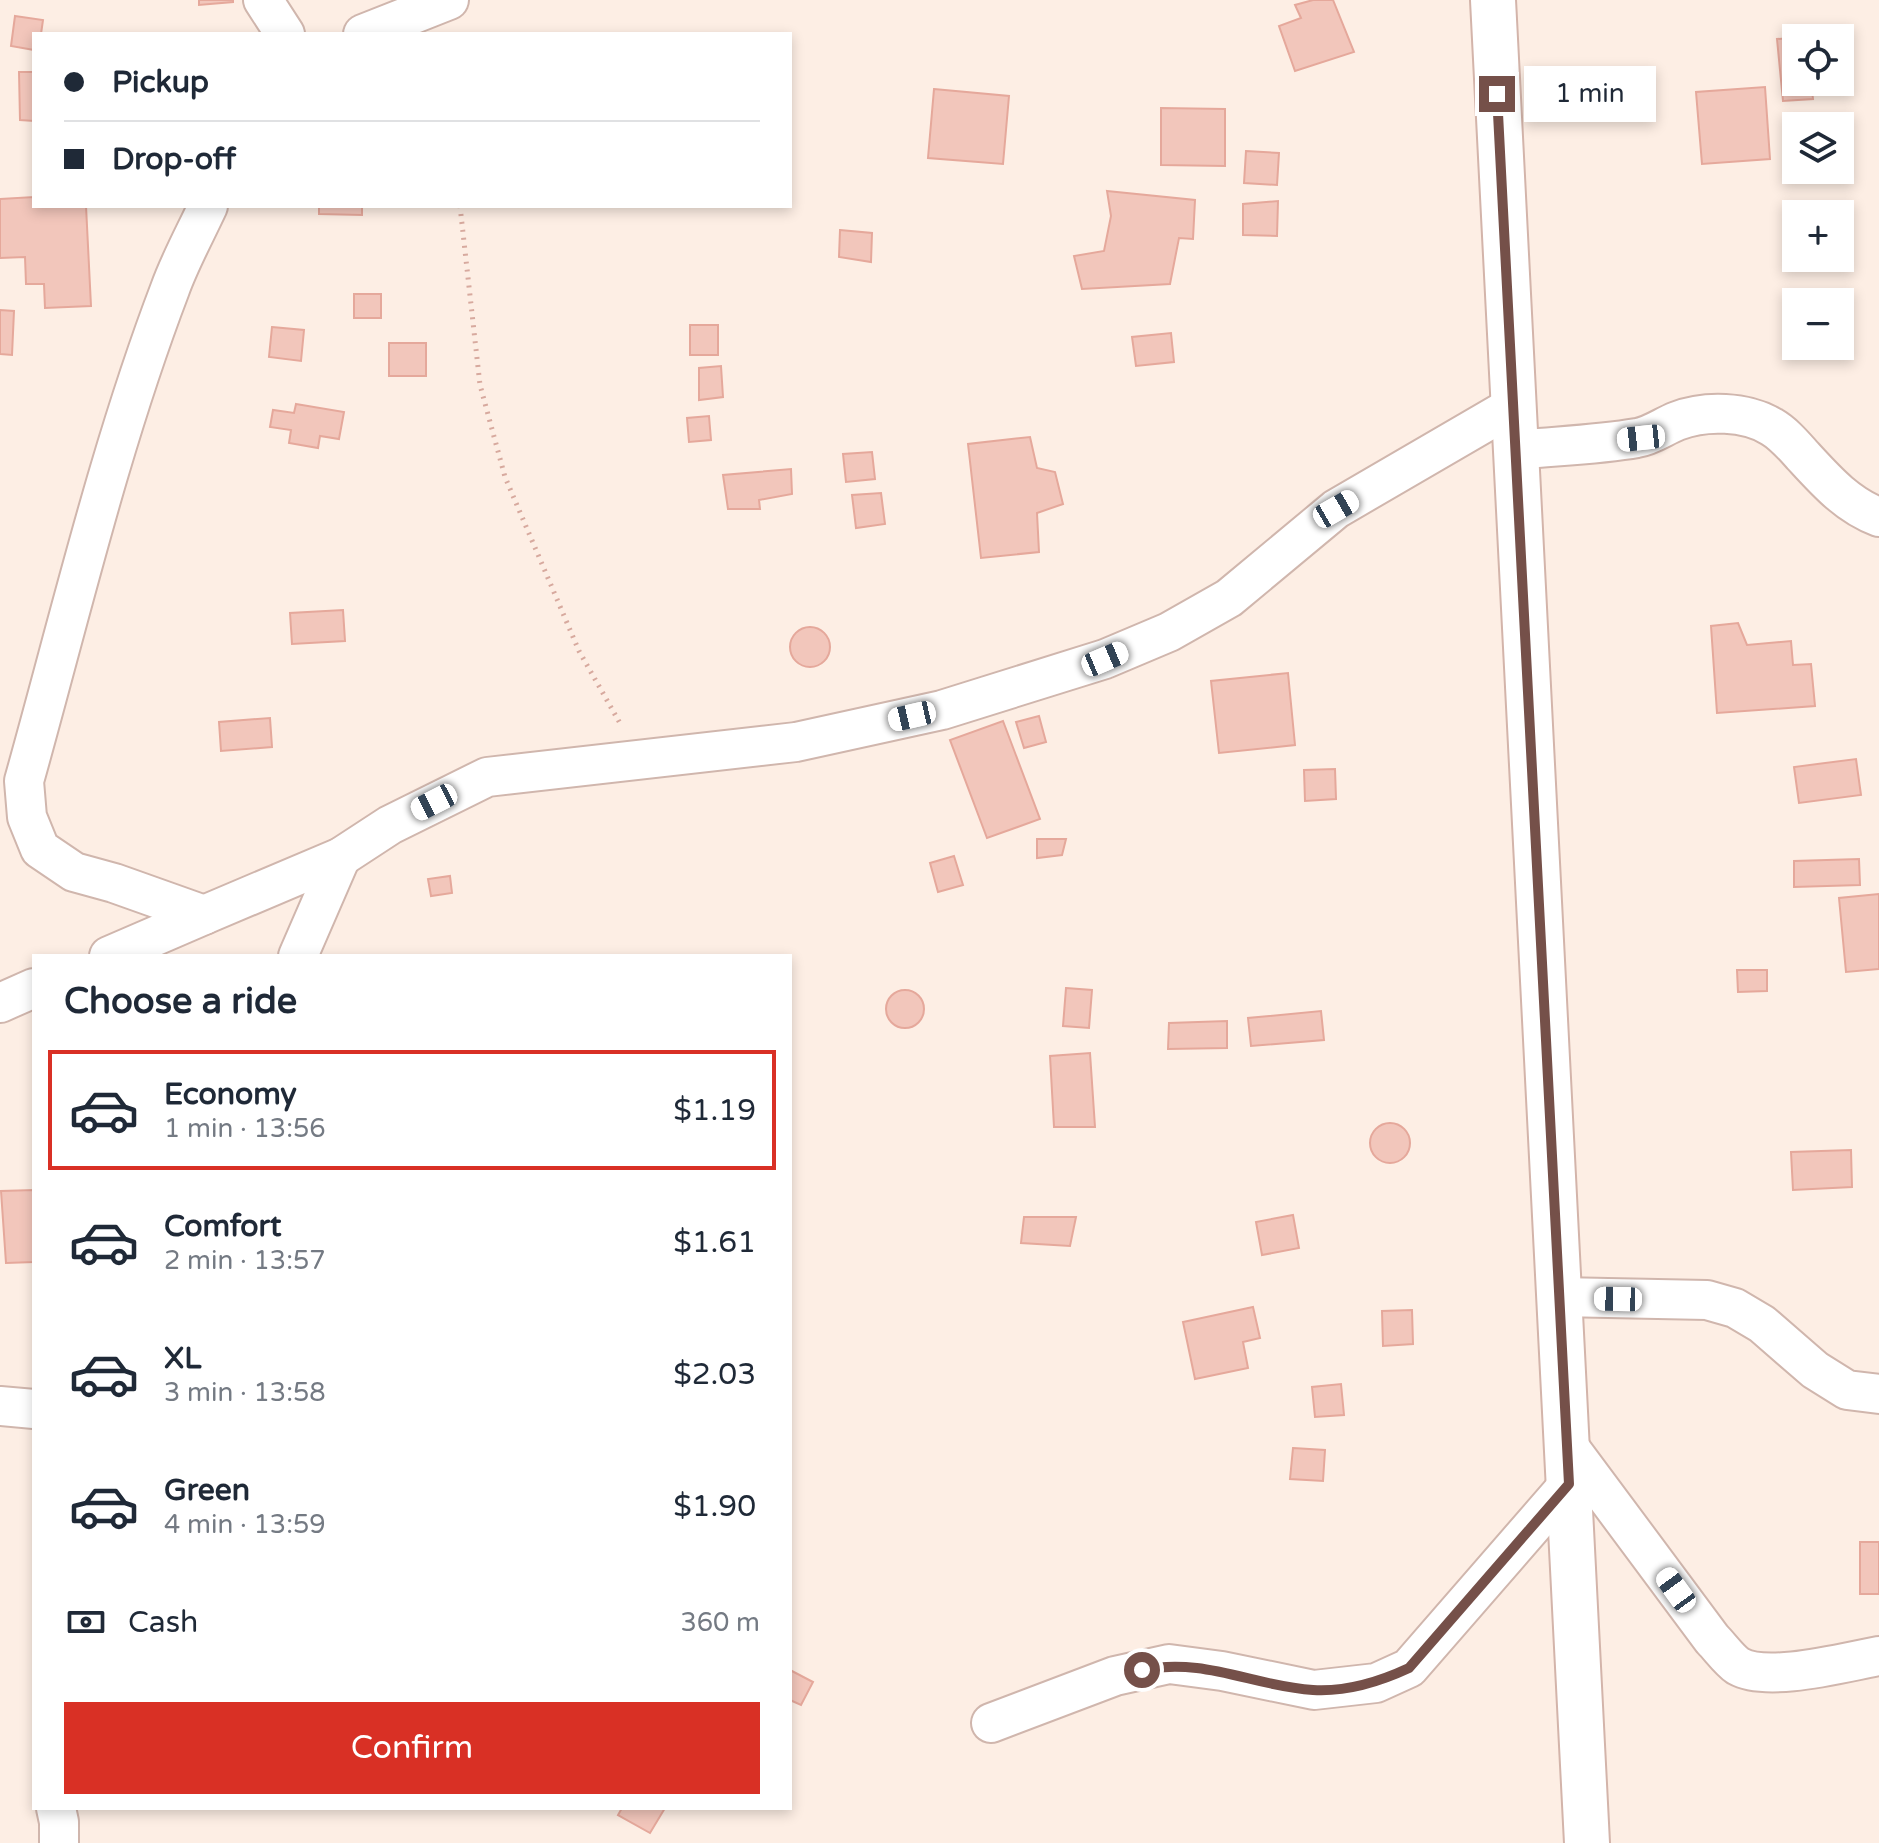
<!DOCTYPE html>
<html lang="en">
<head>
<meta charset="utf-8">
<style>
	body { margin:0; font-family:"Varela Round",sans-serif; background:#f6f6f7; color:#1f2937; height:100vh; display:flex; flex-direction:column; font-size:30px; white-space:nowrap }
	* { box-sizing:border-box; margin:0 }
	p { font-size:26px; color:#747a83 }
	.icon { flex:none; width:44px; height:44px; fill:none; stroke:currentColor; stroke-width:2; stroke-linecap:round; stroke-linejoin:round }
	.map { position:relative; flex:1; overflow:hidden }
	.drawer { position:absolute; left:32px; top:954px; width:760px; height:856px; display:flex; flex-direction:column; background:#fff; border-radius:0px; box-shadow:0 4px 12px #0003 }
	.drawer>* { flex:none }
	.top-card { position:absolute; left:32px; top:32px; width:760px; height:176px; border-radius:0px; box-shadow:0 4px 12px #0003; display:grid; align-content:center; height:176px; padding:0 32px; background:#fff }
	.controls { position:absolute; left:1782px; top:24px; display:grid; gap:16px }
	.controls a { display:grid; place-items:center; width:72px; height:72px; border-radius:0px; background:#fff; box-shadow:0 4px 12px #0003; font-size:40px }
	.end { position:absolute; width:36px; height:36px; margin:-18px; border:10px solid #755049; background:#fff; box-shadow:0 0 0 4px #fff }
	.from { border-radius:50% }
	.bubble { position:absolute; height:56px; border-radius:0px; background:#fff; box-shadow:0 4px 12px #0003; font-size:26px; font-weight:600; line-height:56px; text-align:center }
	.car { position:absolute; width:24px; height:48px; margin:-24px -12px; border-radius:10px; box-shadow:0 0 6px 2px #0007; background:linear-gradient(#fff 24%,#345 0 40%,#fff 0 76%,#345 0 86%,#fff 0) }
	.top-card b { display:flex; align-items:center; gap:28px; height:76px; font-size:30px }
	.top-card b+b { border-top:2px solid #e0e1e3 }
	.top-card i { width:20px; height:20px; background:#1f2937 }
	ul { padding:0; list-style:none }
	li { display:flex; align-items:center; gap:24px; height:120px; margin:0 16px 12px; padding:0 16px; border:4px solid transparent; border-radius:0px }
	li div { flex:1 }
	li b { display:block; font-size:30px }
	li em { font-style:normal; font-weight:600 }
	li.on { border-color:#d93025 }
	li>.icon { width:72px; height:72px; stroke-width:1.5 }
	h2 { padding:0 32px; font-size:36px; line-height:96px }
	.pay { display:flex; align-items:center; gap:20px; height:88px; padding:0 32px; font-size:30px }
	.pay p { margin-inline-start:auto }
	.primary-button { display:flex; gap:16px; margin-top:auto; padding:16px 32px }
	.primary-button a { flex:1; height:92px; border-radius:0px; background:#d93025; color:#fff; font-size:32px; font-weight:600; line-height:92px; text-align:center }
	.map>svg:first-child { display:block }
</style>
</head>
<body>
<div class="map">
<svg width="1879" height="1843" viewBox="0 0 1879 1843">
	<rect width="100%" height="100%" fill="#fdeee4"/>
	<!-- building -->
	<g fill="#f2c6bb" stroke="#e5a89b" stroke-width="2">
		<path d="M199 0H233V2L199 5Z"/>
		<path d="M1313 0H1333L1354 52 1295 71 1279 26 1301 18 1295 5Z"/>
		<path d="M15 16 43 20 41 34H34V50L11 46Z"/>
		<path d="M1807 37 1796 38V82H1811L1813 99 1783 101 1777 39Z"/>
		<path d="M19 72H34V121L20 120Z"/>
		<path d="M1765 87 1770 159 1702 164 1696 92Z"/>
		<path d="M934 89 1009 96 1003 164 928 158Z"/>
		<path d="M1161 108 1225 109V166L1161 165Z"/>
		<path d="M1246 151 1279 153 1277 185 1244 183Z"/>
		<path d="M1107 191 1195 200 1193 239 1179 238 1170 284 1082 289 1074 256 1104 251 1111 216Z"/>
		<path d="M34 197V206H86L91 306 45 308 44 284H26L25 257 0 258V199Z"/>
		<path d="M1278 201 1277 236 1243 235V204Z"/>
		<path d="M319 206H362V215L319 214Z"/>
		<path d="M840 230 872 233 871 262 839 257Z"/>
		<rect x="354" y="294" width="27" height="24"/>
		<path d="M0 310 14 311 12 355 0 354Z"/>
		<rect x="690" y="325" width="28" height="30"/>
		<path d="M272 327 304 330 301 361 269 357Z"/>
		<path d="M1171 333 1174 362 1136 366 1132 337Z"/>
		<rect x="389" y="343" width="37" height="33"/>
		<path d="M721 366 723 397 699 400V368Z"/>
		<path d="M296 404 344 412 339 439 320 436 318 448 289 443 291 430 270 427 273 410 294 413Z"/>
		<path d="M709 416 711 440 689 442 687 418Z"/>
		<path d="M1030 437 1037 468 1055 472 1063 504 1037 513 1039 552 981 558 968 444Z"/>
		<path d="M872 452 875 479 846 482 843 454Z"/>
		<path d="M791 469 792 494 759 500 760 509H728L723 475Z"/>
		<path d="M881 493 885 524 856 528 852 495Z"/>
		<path d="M343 610 345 641 292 644 290 613Z"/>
		<path d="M1738 623 1747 645 1791 641 1793 665 1811 664 1815 706 1717 713 1711 626Z"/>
		<circle cx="810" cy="647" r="20"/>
		<path d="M1288 673 1295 745 1219 753 1211 681Z"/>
		<path d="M1039 716 1046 742 1024 748 1016 722Z"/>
		<path d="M270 718 272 747 221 751 219 722Z"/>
		<path d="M1003 721 1040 819 987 838 950 740Z"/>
		<path d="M1856 759 1861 795 1799 803 1794 767Z"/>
		<path d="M1335 769 1336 799 1305 801 1304 770Z"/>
		<path d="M1037 839H1066L1062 855 1037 858Z"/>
		<path d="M954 856 963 885 938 892 930 863Z"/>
		<path d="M1859 859 1860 885 1794 887V861Z"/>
		<path d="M450 876 452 893 431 896 428 879Z"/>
		<path d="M1879 894V969L1846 972 1839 898Z"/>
		<path d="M1737 970H1767V991L1738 992Z"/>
		<path d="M1066 988 1092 990 1089 1028 1063 1026Z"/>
		<circle cx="905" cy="1009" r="19"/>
		<path d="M1321 1011 1324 1040 1251 1046 1248 1018Z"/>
		<path d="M1227 1021V1048L1168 1049 1169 1023Z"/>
		<path d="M1090 1053 1095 1127H1054L1050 1056Z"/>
		<circle cx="1390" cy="1143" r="20"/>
		<path d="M1851 1150 1852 1187 1793 1190 1791 1152Z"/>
		<path d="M34 1190V1262L6 1263 1 1191Z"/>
		<path d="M1293 1215 1299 1248 1262 1255 1256 1222Z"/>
		<path d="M1024 1217H1076L1070 1246 1021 1243Z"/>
		<path d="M1253 1307 1260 1338 1243 1342 1248 1368 1195 1379 1183 1322Z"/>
		<path d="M1412 1310 1413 1344 1383 1346 1382 1311Z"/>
		<path d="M1341 1384 1344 1415 1315 1417 1312 1387Z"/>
		<path d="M1293 1448 1325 1450 1323 1481 1290 1479Z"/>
		<rect x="1860" y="1542" width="19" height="52"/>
		<path d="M790 1670 813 1682 801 1705 790 1700Z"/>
		<path d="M622 1808H665L650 1833 618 1815Z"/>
	</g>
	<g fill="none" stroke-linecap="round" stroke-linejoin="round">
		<defs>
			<g id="street">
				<path d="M263 0 285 34"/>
				<path d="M363 34 449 0"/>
				<path d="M208 206C195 234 180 261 170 289 109 449 70 617 24 781L27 817 40 849 74 872 114 883 204 915 341 857 390 825 487 777 796 742 942 710 1105 659 1169 632 1229 598 1336 509 1513 406"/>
				<path d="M1515 450C1555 446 1597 445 1637 438 1651 436 1664 426 1677 421 1705 410 1746 411 1772 427 1784 434 1794 446 1803 456 1826 481 1847 505 1879 517"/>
				<path d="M109 956 204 915"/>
				<path d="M298 956 341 857"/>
				<path d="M0 1003 34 988"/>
				<path d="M1559 1297 1707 1300 1735 1308 1762 1324 1815 1370 1847 1390 1879 1394"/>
				<path d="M0 1406 34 1409"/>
				<path d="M1567 1444 1712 1639C1720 1647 1729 1660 1738 1666 1768 1683 1845 1662 1879 1656"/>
				<path d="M991 1723 1115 1676 1169 1664 1222 1671 1314 1690 1376 1683 1409 1668 1569 1484"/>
				<path d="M56 1808 59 1822V1843"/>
			</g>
			<path id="secondary" d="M1493 0 1587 1843"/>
		</defs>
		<!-- street casing -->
		<use href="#street" stroke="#d0b6ad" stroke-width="42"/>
		<!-- secondary casing -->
		<use href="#secondary" stroke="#d3b4aa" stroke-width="48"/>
		<!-- path -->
		<path stroke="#d7a99e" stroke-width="5" stroke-dasharray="2 6" stroke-linecap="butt" d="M460 206 480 385 505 477 579 651 621 725"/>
		<!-- street -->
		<use href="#street" stroke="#fff" stroke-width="38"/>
		<!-- secondary -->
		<use href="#secondary" stroke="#fff" stroke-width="44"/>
	</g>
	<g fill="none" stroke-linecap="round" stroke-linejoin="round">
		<!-- route -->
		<path stroke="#755049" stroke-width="10" d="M1142 1670C1205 1657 1252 1686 1313 1690 1347 1692 1379 1682 1409 1668L1569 1484 1497 94"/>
	</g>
</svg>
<div class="controls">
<a><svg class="icon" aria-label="locate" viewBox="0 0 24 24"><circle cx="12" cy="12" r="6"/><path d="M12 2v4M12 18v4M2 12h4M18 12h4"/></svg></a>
<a><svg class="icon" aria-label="layers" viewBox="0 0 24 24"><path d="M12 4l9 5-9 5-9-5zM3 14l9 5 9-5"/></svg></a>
<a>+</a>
<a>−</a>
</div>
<i class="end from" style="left:1142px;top:1670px"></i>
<i class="end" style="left:1497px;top:94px"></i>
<div class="bubble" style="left:1524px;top:66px;width:132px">1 min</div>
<i class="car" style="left:1641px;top:438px;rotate:264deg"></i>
<i class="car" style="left:1336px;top:509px;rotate:60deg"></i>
<i class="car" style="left:1105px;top:659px;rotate:67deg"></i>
<i class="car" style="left:912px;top:716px;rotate:257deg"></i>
<i class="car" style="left:434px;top:802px;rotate:243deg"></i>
<i class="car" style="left:1618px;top:1299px;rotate:271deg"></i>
<i class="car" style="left:1676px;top:1590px;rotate:324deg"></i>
<div class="top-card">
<b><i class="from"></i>Pickup</b>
<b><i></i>Drop-off</b>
</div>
<section class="drawer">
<h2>Choose a ride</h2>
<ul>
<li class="on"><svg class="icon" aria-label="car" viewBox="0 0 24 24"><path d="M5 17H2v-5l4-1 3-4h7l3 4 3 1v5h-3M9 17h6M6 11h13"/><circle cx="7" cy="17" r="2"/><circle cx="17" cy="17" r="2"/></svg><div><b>Economy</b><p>1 min · 13:56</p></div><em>$1.19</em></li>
<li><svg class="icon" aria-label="car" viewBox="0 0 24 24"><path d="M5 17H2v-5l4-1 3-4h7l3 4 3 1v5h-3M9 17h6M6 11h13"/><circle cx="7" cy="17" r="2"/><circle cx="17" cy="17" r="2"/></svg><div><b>Comfort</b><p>2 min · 13:57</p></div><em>$1.61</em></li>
<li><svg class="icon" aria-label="car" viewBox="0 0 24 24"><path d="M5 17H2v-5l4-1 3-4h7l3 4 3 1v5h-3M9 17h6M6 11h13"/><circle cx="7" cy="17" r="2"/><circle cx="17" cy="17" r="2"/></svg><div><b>XL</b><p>3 min · 13:58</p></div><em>$2.03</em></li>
<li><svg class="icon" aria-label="car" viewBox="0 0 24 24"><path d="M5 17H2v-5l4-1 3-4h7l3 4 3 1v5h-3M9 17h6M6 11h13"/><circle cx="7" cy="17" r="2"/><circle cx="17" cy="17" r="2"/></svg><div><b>Green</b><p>4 min · 13:59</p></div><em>$1.90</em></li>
</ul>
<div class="pay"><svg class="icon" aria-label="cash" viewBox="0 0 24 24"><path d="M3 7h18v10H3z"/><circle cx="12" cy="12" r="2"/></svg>Cash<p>360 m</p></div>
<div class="primary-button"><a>Confirm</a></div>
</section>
</div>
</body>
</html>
